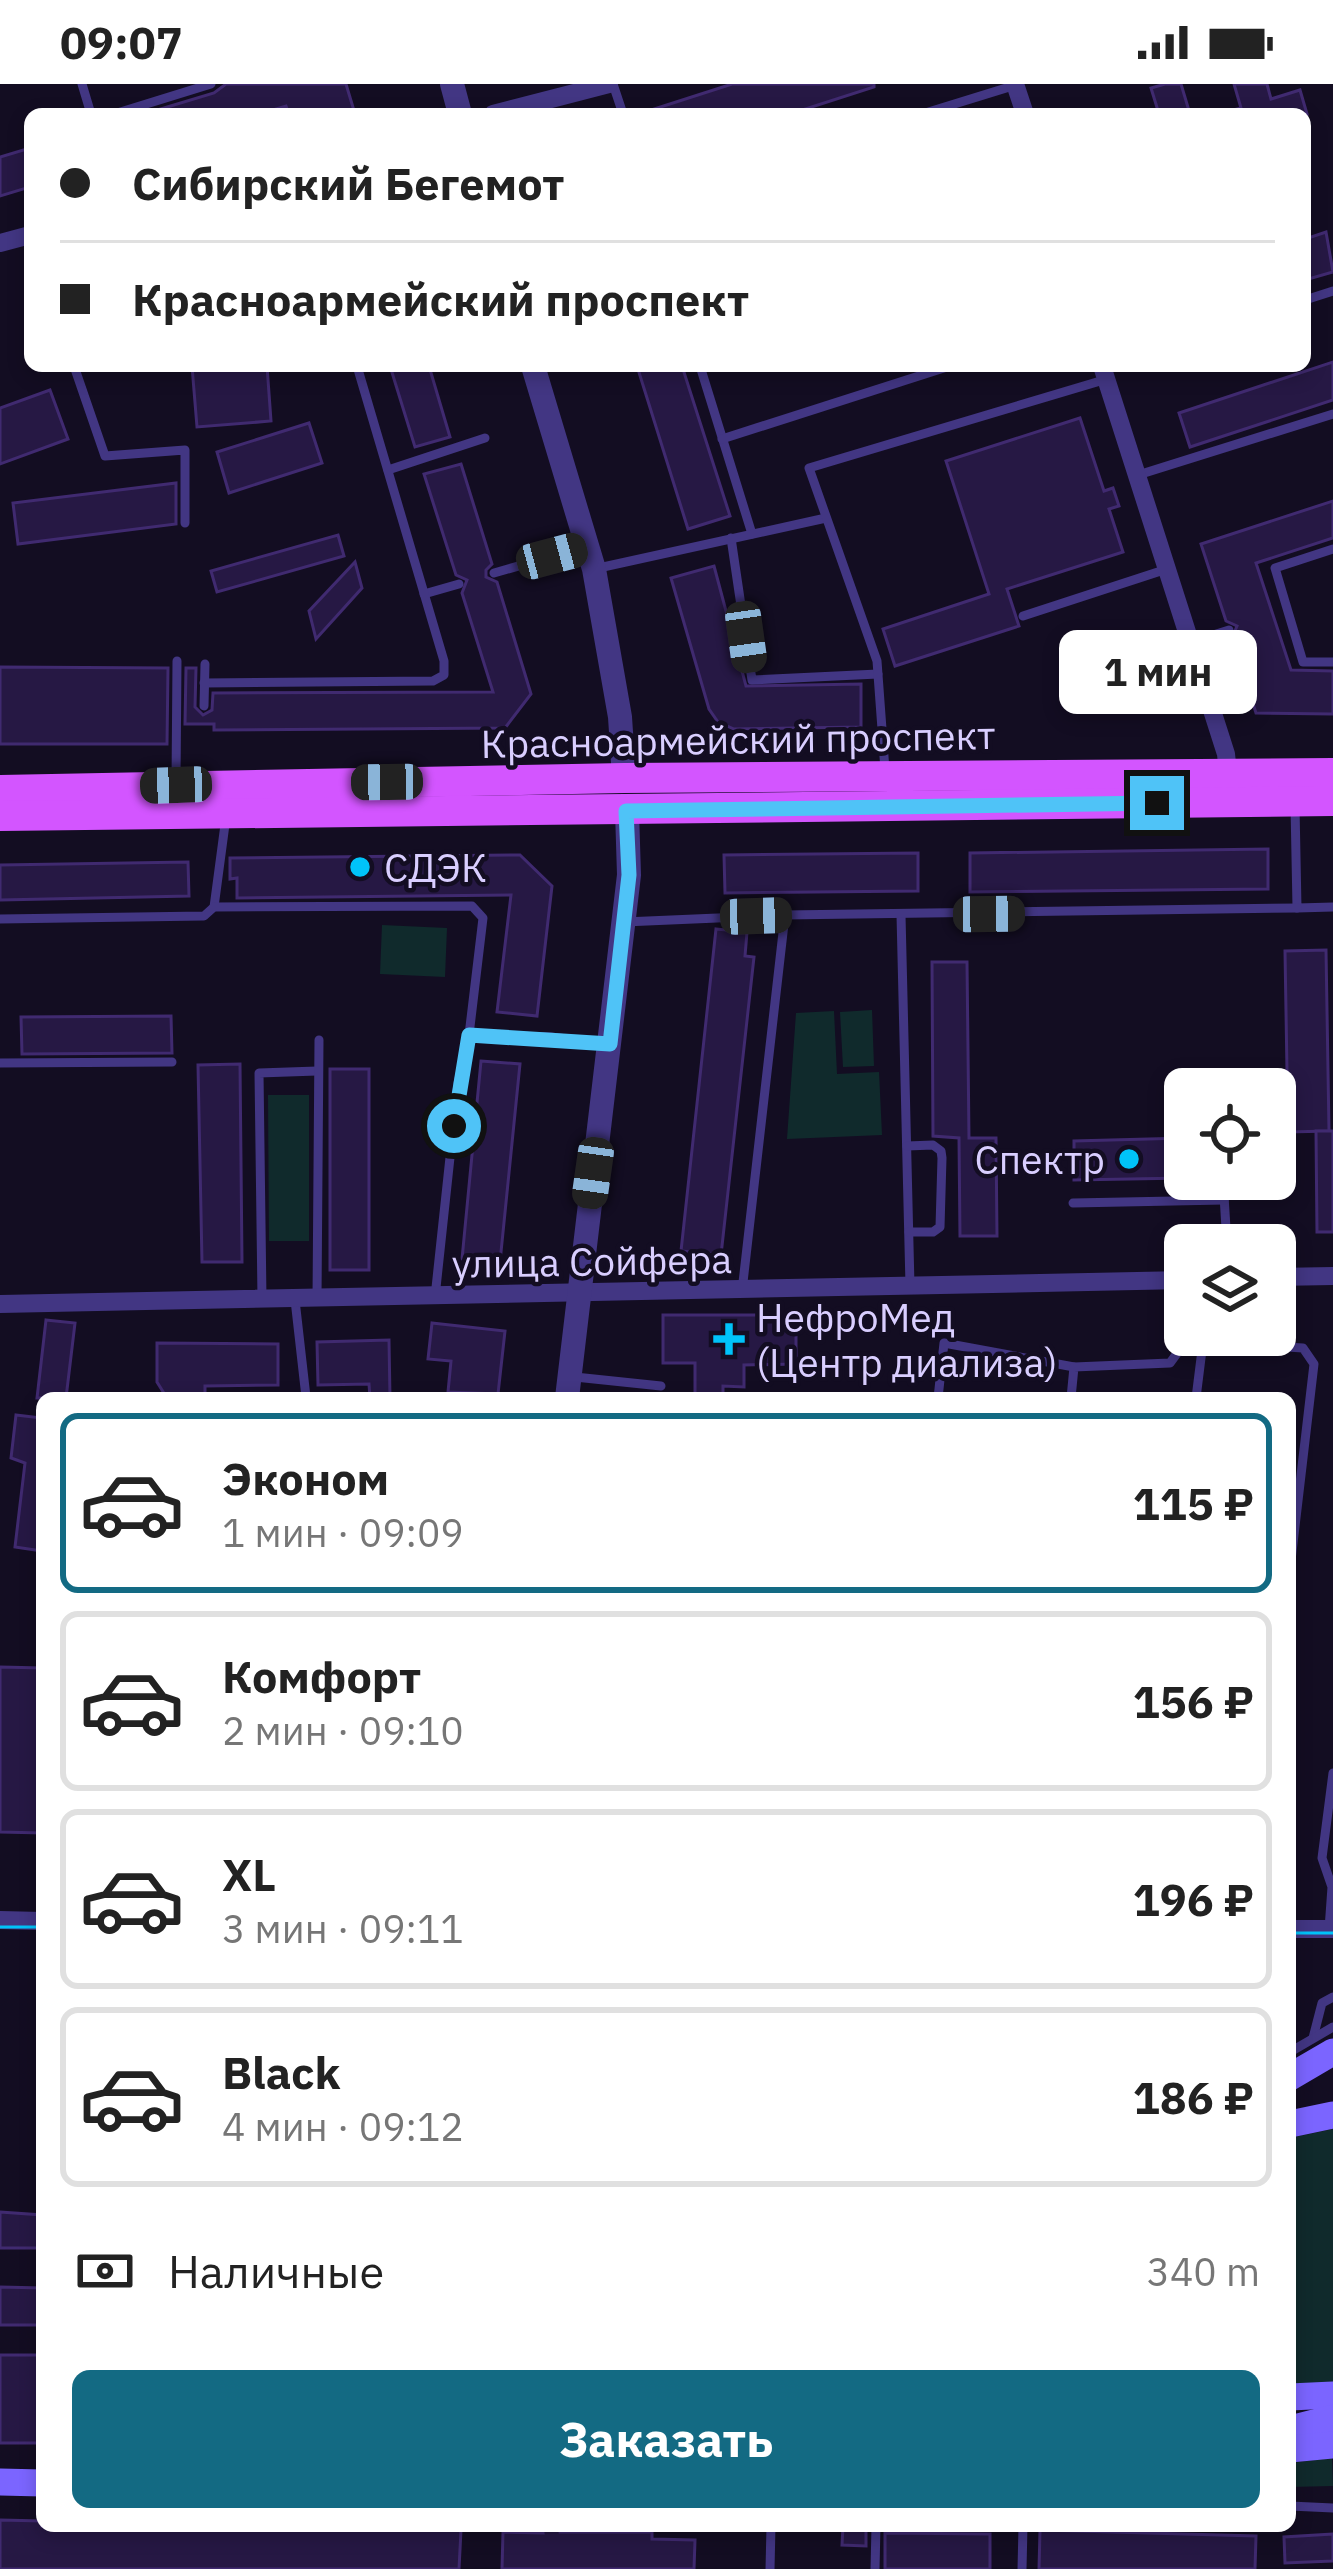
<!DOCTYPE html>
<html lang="ru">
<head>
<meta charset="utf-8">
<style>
	body { margin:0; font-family:"IBM Plex Sans",sans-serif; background:#f6f6f6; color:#222; height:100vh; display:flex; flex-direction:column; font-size:45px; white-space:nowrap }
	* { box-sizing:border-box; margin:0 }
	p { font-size:39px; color:#767676 }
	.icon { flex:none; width:66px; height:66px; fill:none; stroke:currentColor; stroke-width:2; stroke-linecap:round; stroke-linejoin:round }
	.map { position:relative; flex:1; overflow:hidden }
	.drawer { position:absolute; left:36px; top:1308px; width:1260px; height:1140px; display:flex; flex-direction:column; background:#fff; border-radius:18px; box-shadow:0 6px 18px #0003 }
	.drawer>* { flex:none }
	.guide { position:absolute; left:24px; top:24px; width:1287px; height:264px; border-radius:18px; box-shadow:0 6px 18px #0003; display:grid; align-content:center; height:264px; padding:0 36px; background:#fff }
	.buttons { position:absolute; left:1164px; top:984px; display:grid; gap:24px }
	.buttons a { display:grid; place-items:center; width:132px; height:132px; border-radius:18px; background:#fff; box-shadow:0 6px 18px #0003; font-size:60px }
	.end { position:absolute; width:54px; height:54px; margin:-27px; border:15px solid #4fc3f7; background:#111; box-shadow:0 0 0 6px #111 }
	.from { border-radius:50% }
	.bubble { position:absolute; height:84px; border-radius:18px; background:#fff; box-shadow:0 6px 18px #0003; font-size:39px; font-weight:800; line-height:84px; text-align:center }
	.car { position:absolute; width:36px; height:72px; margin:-36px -18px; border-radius:15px; box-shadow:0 0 9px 3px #0007; background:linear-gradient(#222 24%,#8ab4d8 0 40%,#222 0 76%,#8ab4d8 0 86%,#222 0) }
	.guide b { display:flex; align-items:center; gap:42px; height:114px; font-size:45px }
	.guide b+b { border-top:3px solid #e0e0e0 }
	.guide i { width:30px; height:30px; background:#222 }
	ul { padding:21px 0 0; list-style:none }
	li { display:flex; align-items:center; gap:36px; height:180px; margin:0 24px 18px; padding:0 12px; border:6px solid #e0e0e0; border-radius:18px }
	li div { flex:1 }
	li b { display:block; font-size:45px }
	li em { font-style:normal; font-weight:800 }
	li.selected { border-color:#136a83 }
	li>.icon { width:108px; height:108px; stroke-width:1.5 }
	.pay { display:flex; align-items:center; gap:30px; height:132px; padding:0 36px; font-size:45px }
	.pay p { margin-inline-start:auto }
	.button { display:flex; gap:24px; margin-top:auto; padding:24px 36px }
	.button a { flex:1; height:138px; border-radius:18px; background:#136a83; color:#fff; font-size:48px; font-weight:800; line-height:138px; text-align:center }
	.status { display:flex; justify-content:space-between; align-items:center; height:84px; padding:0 60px; background:#fff; direction:ltr }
	.status svg { height:33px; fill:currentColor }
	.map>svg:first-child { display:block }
</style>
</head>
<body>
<div class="status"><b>09:07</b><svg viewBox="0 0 49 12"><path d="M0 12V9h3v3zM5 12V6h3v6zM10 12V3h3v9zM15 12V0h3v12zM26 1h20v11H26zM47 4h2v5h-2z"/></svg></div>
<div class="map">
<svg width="1333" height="2485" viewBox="0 0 1333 2485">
	<rect width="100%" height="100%" fill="#130d22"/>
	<!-- green -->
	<g fill="#102a2c">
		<path d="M382 841 447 844 445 893 380 890Z"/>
		<path d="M872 926 874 982 843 983 840 928Z"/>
		<path d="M834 927 837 990 879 988 882 1051 787 1055 796 929Z"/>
		<path d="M268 1011H309V1157H269Z"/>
		<path d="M1333 2045V2300L1290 2304V2054Z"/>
		<path d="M1332 2374 1333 2402 1290 2403V2379Z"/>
	</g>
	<!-- building -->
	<g fill="#261844" stroke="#402a70" stroke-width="3">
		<path d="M226 0H346L355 30H289L286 22 259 30H144L214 9Z"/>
		<path d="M732 0H874V3L790 30H649L648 27Z"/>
		<path d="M1165 0H1181L1190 30H1159L1151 4Z"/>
		<path d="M1234 0H1267L1271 15 1300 6 1307 30H1234L1233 26 1241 24Z"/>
		<path d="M30 64V103L0 112V73Z"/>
		<path d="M1326 148 1333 188 1305 196V155Z"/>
		<path d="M1333 278V316L1190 363 1179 329Z"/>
		<path d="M192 282H267L271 337 197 343Z"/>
		<path d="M390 282H429L450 353 415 363Z"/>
		<path d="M637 282H682L730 432 688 445Z"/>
		<path d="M50 306 68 355 0 380V324Z"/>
		<path d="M1080 334 1104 407 1113 404 1119 422 1109 425 1123 468 1007 505 1019 542 895 582 883 545 989 510 946 377Z"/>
		<path d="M309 339 322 379 229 409 217 368Z"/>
		<path d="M461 380 492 480 486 486V493L497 498 531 610 505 644 214 646V640H185L186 584H196L195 623 203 631 212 626 213 609 493 608 462 509 467 496 456 491 424 390Z"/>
		<path d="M176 399V440L18 460 13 419Z"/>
		<path d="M1333 417V454L1256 479 1291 586 1333 587V630L1256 629 1232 554 1237 542 1226 537 1201 460Z"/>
		<path d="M338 451 344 472 217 508 211 487Z"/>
		<path d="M355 478 362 504 316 555 309 527Z"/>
		<path d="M714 482 746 602 861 600V643L734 645 718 638 709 625 671 494Z"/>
		<path d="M0 583 168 584 167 660H0Z"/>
		<path d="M1268 765V805L970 808V769Z"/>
		<path d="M918 769V807L725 809 724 771Z"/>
		<path d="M520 771 552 802 537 932 497 928 511 811 237 814V794L230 795V774Z"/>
		<path d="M188 778 189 812 0 816V781Z"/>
		<path d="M716 845 747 848 745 872 754 873 721 1171 681 1167Z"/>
		<path d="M1326 866 1329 1047 1288 1048 1285 867Z"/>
		<path d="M932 878H967L969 1054H996L997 1152H960L959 1054 933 1052Z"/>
		<path d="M171 932 172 969 22 970 21 933Z"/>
		<path d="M481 977 520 980 500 1178 462 1175Z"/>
		<path d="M240 980 242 1178H202L198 981Z"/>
		<rect x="330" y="985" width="39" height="201"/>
		<path d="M1316 1047H1333V1148H1317Z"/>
		<path d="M1185 1054V1094L1074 1096V1057Z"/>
		<path d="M663 1231H796V1280L744 1281V1303L723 1302V1314H695V1279H663Z"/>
		<path d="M46 1236 75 1239 66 1314H37Z"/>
		<path d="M432 1239 505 1247 498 1310 448 1308 451 1277 428 1275Z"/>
		<path d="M389 1256 390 1314H370L369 1300 318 1301 317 1258Z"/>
		<path d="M157 1259 278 1260V1301L205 1302V1314H167L157 1298Z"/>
		<path d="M16 1331 42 1334V1467L15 1463 25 1379 11 1374Z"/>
		<path d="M0 1583 42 1584V1749L0 1748Z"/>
		<path d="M0 2128 42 2131V2164H0Z"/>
		<path d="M0 2203 42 2204V2241H0Z"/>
		<rect x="0" y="2271" width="42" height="88"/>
		<path d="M0 2436 42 2437V2442L461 2446 459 2485H0Z"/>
		<path d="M542 2442H559L560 2448H652V2455L695 2456 694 2485H502L503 2448 543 2449Z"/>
		<path d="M843 2442H866V2462L842 2461Z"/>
		<path d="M1040 2446 1256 2452 1255 2485H1039Z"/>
		<path d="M885 2449 990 2450V2485H885Z"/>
		<path d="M1333 2450V2477L1285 2479 1284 2453Z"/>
	</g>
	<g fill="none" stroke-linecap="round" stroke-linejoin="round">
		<!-- service -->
		<g stroke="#423683" stroke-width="9">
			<path d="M82 0 91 30"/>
			<path d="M613 0 623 30"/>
			<path d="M114 30 211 0"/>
			<path d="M922 30 1016 1"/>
			<path d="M1305 216 1333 207"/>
			<path d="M74 282 105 372 185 366V439"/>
			<path d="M700 282 752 450"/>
			<path d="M722 355 950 282"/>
			<path d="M388 386 485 354"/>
			<path d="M1138 391 1333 330"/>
			<path d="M731 454 752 596 878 590"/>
			<path d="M1333 465 1275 484 1303 578H1333"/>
			<path d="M594 485 826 434"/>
			<path d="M494 489 585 463"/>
			<path d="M424 510 459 500"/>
			<path d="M1023 532 1167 485"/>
			<path d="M1191 558 1229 546"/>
			<path d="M204 599 433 597 444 591V577L357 282"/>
			<path d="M204 622 205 580"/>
			<path d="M885 686 877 577 809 384 1107 295"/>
			<path d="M176 697 177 577"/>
			<path d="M1295 722 1297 824 1333 823"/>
			<path d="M214 823 226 733"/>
			<path d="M901 831 910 1202"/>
			<path d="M0 835 204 832 214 823 472 822 483 834 469 951 458 999 435 1213"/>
			<path d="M624 838 785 831 1297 824"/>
			<path d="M469 951 551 953 607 960"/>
			<path d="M0 979 172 978"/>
			<path d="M907 1062 933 1061 941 1067 942 1074 940 1143 933 1148H909"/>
			<path d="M1223 1095 1227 1161"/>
			<path d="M1073 1119 1224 1116"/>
			<path d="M742 1207 785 831"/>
			<path d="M262 1215 259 989 317 987"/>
			<path d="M317 1215 319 956"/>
			<path d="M295 1216 306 1313"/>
			<path d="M1186 1257 1303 1264 1314 1280 1290 1485"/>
			<path d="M575 1293 661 1302"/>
			<path d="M938 1314 944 1259 1074 1283"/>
			<path d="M1071 1314 1074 1283 1170 1279 1186 1257V1251"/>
			<path d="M1196 1314 1203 1258"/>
			<path d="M1329 1845 1332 1803 1322 1774 1333 1689"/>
			<path d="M1313 1954 1322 1919 1333 1913"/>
			<path d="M1290 1968 1333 1943"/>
			<path d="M1290 2422 1333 2424"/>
			<path d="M770 2485 771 2442"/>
			<path d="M875 2485 876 2442"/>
			<path d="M1022 2485 1023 2442"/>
		</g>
		<!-- minor -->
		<g stroke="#423683" stroke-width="18">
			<path d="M1015 0 1025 30"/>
			<path d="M493 30 609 0"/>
			<path d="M0 159 30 151"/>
			<path d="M1102 282 1226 670 1228 689"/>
			<path d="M1275 1193 1333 1192"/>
			<path d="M0 1220 1185 1196"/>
			<path d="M0 1836 42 1837"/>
			<path d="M1290 1845H1333"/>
		</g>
		<!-- tertiary -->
		<g stroke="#423683" stroke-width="24">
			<path d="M452 0 460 30"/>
			<path d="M533 282 594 485 620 633 624 694"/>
			<path d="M567 1314 629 791 627 727"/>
		</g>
		<!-- secondary -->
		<g stroke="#7b65ff" stroke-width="27">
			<path d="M1290 1993 1333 1968"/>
			<path d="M1290 2040 1333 2031"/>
			<path d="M1290 2313 1333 2311"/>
			<path d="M1290 2345 1333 2334"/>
			<path d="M1290 2365 1333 2361"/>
			<path d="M0 2398 42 2399"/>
		</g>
		<!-- primary -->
		<g stroke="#d355ff" stroke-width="30">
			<path d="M0 706 624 694 1333 689"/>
			<path d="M0 732 1333 717"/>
		</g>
		<!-- tram -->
		<g stroke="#00c3f9" stroke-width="3">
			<path d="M0 1843H42"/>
			<path d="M1290 1849H1333"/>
		</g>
	</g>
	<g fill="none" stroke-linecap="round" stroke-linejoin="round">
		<!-- route -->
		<path stroke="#4fc3f7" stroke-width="15" d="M454 1042 469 951 610 960 629 791 626 727 1157 719"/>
	</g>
	<!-- markers -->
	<g fill="#00c3f9" stroke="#130d22" stroke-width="4.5">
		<circle cx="360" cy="783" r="12"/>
		<circle cx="1129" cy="1075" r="12"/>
		<path d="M723 1237h12v12h12v12h-12v12h-12v-12h-12v-12h12z"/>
	</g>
	<g text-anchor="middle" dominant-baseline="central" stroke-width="9" stroke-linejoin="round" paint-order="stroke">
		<!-- street labels -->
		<g font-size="39" fill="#d9ceff" stroke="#130d22">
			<text transform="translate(738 655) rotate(-1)">Красноармейский проспект</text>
			<text transform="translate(592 1177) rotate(-1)">улица Сойфера</text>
		</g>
		<!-- poi labels -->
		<g font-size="39" fill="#d9ceff" stroke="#130d22" text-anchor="start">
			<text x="384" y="783">СДЭК</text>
			<text x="1105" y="1075" text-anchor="end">Спектр</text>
			<text x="756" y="1233">НефроМед<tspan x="756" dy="45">(Центр диализа)</tspan></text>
		</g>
	</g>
</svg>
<div class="buttons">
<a><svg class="icon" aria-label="locate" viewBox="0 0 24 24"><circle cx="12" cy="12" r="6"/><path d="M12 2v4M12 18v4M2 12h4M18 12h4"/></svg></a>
<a><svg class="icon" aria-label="layers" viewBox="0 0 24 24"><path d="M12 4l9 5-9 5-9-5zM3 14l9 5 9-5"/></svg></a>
</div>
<i class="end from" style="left:454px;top:1042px"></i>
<i class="end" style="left:1157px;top:719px"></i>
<div class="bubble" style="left:1059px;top:546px;width:198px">1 мин</div>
<i class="car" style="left:552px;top:472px;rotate:75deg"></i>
<i class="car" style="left:746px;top:553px;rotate:172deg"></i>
<i class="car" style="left:387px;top:698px;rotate:269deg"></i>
<i class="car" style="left:176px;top:701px;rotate:268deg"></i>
<i class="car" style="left:989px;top:830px;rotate:89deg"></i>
<i class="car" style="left:756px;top:832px;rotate:88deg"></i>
<i class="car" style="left:593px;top:1089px;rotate:188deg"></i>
<div class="guide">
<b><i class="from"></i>Сибирский Бегемот</b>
<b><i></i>Красноармейский проспект</b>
</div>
<section class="drawer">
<ul>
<li class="selected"><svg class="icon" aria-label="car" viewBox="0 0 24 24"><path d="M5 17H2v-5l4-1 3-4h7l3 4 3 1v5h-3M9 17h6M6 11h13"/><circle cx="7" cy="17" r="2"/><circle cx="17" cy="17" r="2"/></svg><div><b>Эконом</b><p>1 мин · 09:09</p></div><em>115 ₽</em></li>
<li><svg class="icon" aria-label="car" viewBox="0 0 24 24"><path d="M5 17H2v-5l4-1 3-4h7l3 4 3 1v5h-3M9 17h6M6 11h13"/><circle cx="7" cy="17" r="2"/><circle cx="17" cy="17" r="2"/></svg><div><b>Комфорт</b><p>2 мин · 09:10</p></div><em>156 ₽</em></li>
<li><svg class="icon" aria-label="car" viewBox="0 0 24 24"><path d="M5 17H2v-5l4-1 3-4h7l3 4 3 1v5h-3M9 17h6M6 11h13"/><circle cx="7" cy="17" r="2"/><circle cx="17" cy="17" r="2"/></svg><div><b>XL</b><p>3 мин · 09:11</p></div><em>196 ₽</em></li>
<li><svg class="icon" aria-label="car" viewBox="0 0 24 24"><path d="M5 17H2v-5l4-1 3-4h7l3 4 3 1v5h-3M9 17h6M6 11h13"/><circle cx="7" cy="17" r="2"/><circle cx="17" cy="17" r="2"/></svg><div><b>Black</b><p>4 мин · 09:12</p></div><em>186 ₽</em></li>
</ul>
<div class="pay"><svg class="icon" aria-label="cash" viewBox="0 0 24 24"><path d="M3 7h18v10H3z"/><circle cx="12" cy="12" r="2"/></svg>Наличные<p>340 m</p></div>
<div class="button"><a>Заказать</a></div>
</section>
</div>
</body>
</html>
